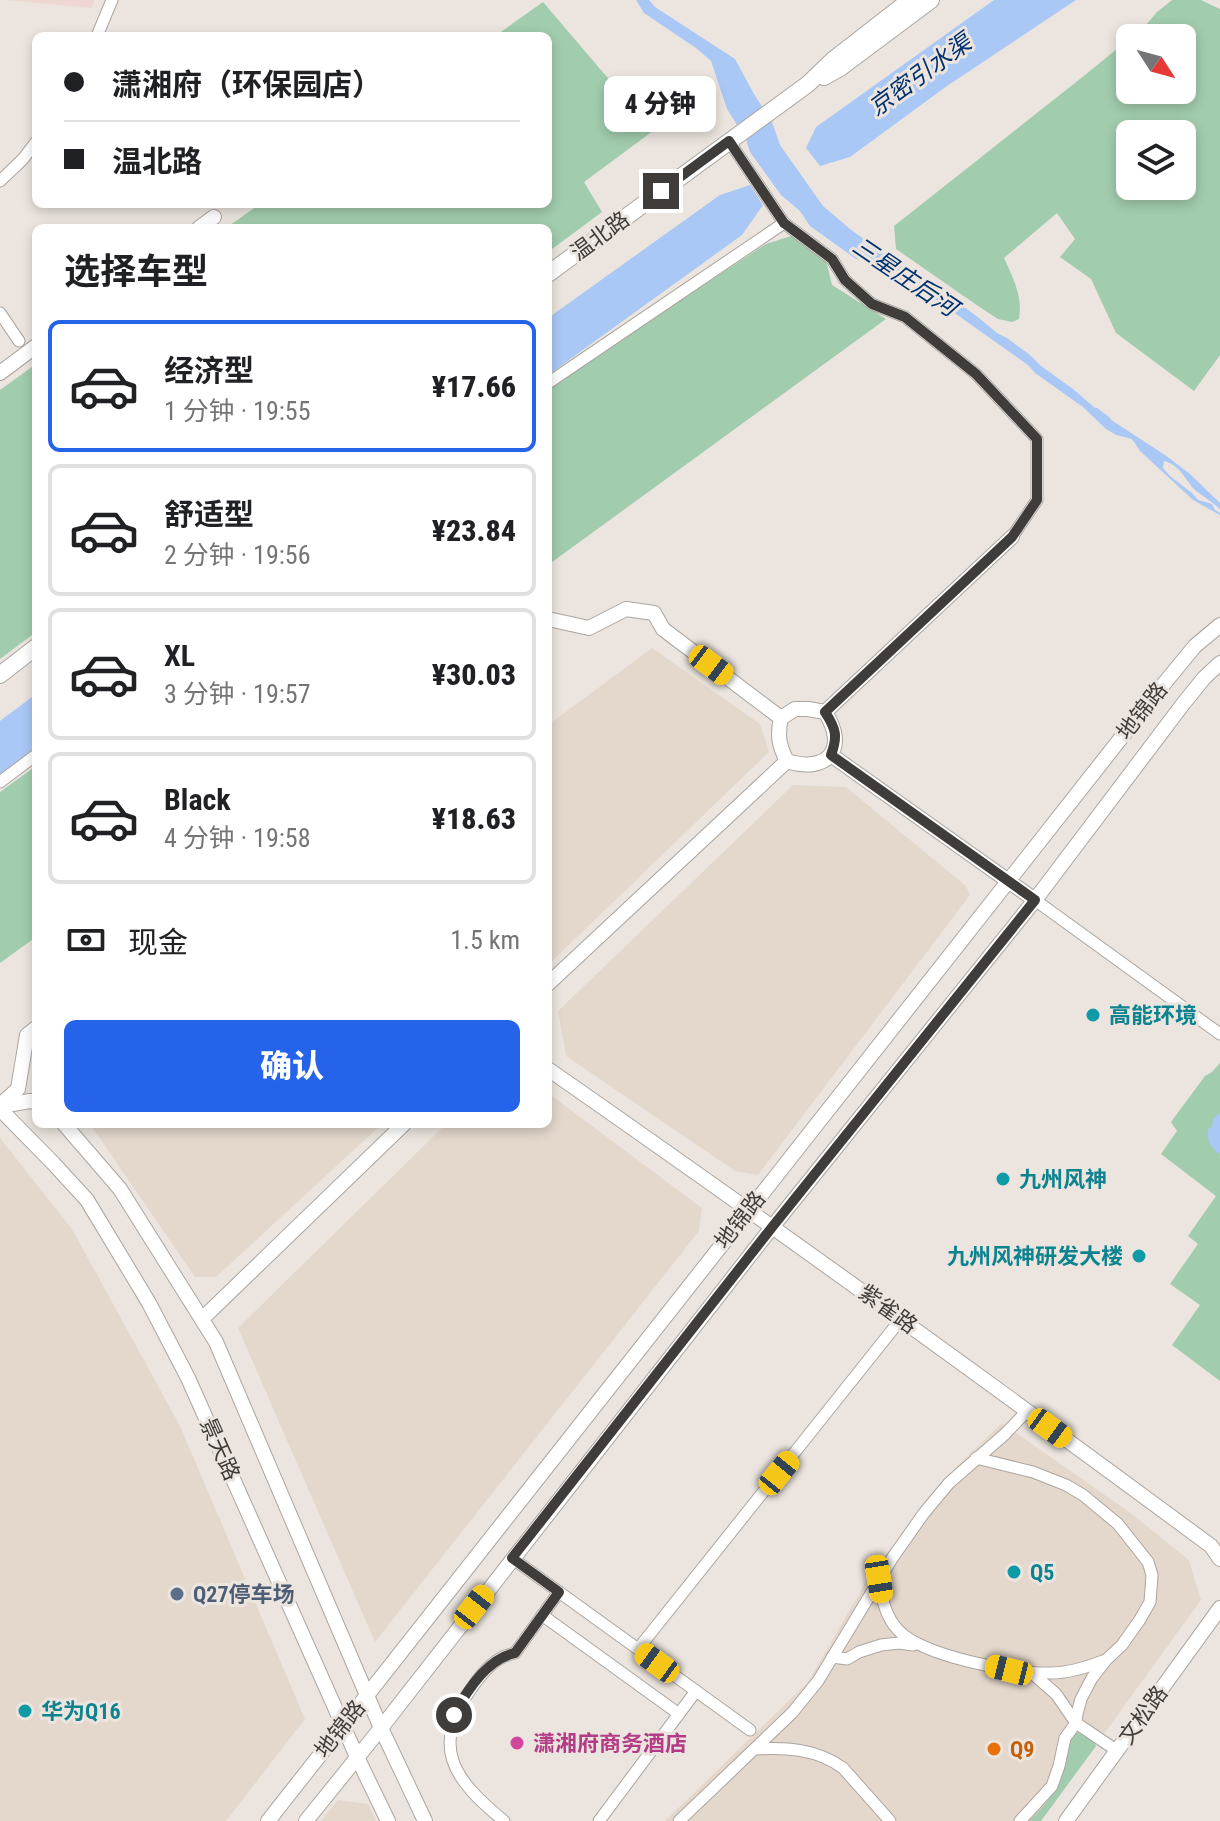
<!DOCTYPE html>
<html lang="zh">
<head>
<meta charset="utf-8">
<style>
	body { margin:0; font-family:"Roboto Condensed","Noto Sans SC",sans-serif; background:#f2f2f2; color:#202124; height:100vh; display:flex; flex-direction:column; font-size:30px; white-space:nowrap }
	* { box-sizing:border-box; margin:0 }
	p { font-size:26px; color:#757577 }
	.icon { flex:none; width:44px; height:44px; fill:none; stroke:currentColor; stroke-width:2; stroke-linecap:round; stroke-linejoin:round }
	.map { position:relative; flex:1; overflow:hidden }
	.sheet { position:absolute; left:32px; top:224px; width:520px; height:904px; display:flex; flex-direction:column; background:#fff; border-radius:12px; box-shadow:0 4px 12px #0003 }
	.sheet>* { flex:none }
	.hud { position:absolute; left:32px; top:32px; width:520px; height:176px; border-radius:12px; box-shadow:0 4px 12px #0003; display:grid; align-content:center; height:176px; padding:0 32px; background:#fff }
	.needle { width:52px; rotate:126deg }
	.fabs { position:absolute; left:1116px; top:24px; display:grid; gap:16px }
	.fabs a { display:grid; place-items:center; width:80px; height:80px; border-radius:12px; background:#fff; box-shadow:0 4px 12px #0003; font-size:40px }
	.end { position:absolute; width:36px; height:36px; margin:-18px; border:10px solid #3f3c3a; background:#fff; box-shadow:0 0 0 4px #fff }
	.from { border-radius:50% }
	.bubble { position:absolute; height:56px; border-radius:12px; background:#fff; box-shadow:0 4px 12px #0003; font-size:26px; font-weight:800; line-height:56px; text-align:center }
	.car { position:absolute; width:24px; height:48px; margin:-24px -12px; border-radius:10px; box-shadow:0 0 6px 2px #0007; background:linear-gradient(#f5c518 24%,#345 0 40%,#f5c518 0 76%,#345 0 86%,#f5c518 0) }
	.hud b { display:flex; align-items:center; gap:28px; height:76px; font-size:30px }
	.hud b+b { border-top:2px solid #e0e0e0 }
	.hud i { width:20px; height:20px; background:#202124 }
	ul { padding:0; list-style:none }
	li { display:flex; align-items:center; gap:24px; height:132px; margin:0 16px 12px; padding:0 16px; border:4px solid #e0e0e0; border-radius:12px }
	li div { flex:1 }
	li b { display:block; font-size:30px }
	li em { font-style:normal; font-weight:800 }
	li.current { border-color:#2563eb }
	li>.icon { width:72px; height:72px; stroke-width:1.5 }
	h2 { padding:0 32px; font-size:36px; line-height:96px }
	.pay { display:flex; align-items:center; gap:20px; height:88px; padding:0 32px; font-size:30px }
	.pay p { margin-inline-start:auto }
	.cta { display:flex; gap:16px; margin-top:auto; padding:16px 32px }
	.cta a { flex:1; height:92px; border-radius:12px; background:#2563eb; color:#fff; font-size:32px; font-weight:800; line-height:92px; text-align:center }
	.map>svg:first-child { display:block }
</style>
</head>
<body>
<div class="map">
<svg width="1220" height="1821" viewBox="0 0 1220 1821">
	<rect width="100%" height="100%" fill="#ece5df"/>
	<!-- built -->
	<g fill="#e4d8cd">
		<path d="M652 648 760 724 769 752 548 965V725Z"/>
		<path d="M793 785 846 787 966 886 970 895 758 1175 735 1171 566 1056 558 1011Z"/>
		<path d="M548 1093 702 1208 699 1231 375 1642 238 1328 446 1124H548Z"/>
		<path d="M90 1124H382L216 1277H195Z"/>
		<path d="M0 1138 72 1229 180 1426 305 1719 226 1821H0Z"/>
		<path d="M1002 1423 1132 1514 1189 1560 1201 1600 1041 1821H665L808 1682 871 1573 958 1465Z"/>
		<path d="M338 1800 368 1804 376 1821H321Z"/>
	</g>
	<!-- education -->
	<path fill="#f0d6d2" d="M5 0H94L92 8Z"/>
	<!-- green -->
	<g fill="#a1ccad" fill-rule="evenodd">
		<path d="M1172 0H1201L1220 9V355L1194 391 1116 333 1091 279 1060 257 1075 239 1057 213 1004 258C1013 278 1023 296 1019 319L1012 322 998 319 981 308 896 249 894 226 1085 75 1145 26 1157 12ZM1130 38H1182V90H1130ZM1182 134V186H1130V134Z"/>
		<path d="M543 2 653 131 584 182 602 212 548 252V228H226L260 204H548V36H495Z"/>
		<path d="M794 235 826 260 832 285 886 319 548 565V387L766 244Z"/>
		<path d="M36 364V632L0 659V390Z"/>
		<path d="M36 766V937L0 963V792Z"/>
		<path d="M1220 1063V1381L1172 1345 1200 1305 1170 1284 1198 1244 1188 1236 1216 1196 1161 1154 1177 1131 1171 1122 1205 1076 1212 1072Z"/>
		<path d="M1076 1732 1091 1739 1096 1746 1041 1821H1029C1039 1811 1051 1799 1057 1786 1064 1771 1067 1743 1076 1732Z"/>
	</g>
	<!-- water -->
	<g fill="#a9c8f5">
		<path d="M636 0H649L655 7 735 59 754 94 772 122 780 145 823 206 850 229 900 265 911 269 930 282 979 318 997 333 1007 338 1030 355 1041 366 1073 389 1102 414 1165 455 1190 474 1220 503V509C1212 501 1201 496 1193 488 1184 477 1179 465 1164 461L1163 468 1170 476 1192 493 1198 500 1212 504 1215 510 1220 513V515L1193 500 1140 451 1132 439 1116 435 1106 429 1083 407 1035 373 1028 365 918 287 893 277 869 261 856 259 810 226 800 211 781 195 750 152 746 139 727 109 711 61 696 48 644 13Z"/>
		<path d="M994 0H1076L947 86 850 157 820 166 806 148 816 127Z"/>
		<path d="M750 185 763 205 742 235 548 375V318L720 195Z"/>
		<path d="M36 694V751L0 779V721Z"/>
		<path d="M1220 1113V1154C1210 1147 1207 1141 1208 1129L1212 1127 1213 1119Z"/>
	</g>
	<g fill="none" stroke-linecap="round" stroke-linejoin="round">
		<!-- stream -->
		<path stroke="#a9c8f5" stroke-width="3" d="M1096 409 1109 419"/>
		<defs>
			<g id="minor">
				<path d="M97 36 112 0"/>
				<path d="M729 141 784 223 832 259 845 280 872 304 905 317 976 374 1037 439V500L1012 537"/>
				<path d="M0 181 23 159 36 142"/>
				<path d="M0 313 19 341"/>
				<path d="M548 383 784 223"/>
				<path d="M0 782 36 755"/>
				<path d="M1035 900 1220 1034"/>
				<path d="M976 1458 1033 1472 1066 1485 1083 1495 1118 1524 1148 1562 1152 1575 1150 1602 1139 1621 1122 1645 1106 1660 1092 1678 1081 1699 1077 1714 1076 1723 1065 1738 1059 1766 1052 1786 1020 1821"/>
				<path d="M512 1558 750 1730"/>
				<path d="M879 1580C882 1598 885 1616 898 1630 922 1656 1015 1674 1050 1673 1069 1673 1085 1668 1103 1661"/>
				<path d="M542 1615 679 1714"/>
				<path d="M638 1649 901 1319"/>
				<path d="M832 1657 847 1659 859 1652 881 1645 899 1643 913 1645"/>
				<path d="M1032 1673 1056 1694 1076 1723 1116 1750"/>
				<path d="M755 1749C786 1747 817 1749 843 1768L890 1821"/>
				<path d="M504 1821C453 1779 429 1747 473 1686 484 1671 495 1657 515 1653L559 1592"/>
				<path d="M599 1821 696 1691"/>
				<path d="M679 1821 792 1713 818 1681 893 1557 924 1513 949 1483 1005 1434 1027 1411"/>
			</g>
			<g id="tertiary">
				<path d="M199 228 214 217"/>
				<path d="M0 373 36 346"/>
				<path d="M548 619 589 628 626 609 654 613 663 629 781 718"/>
				<path d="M795 709H808L825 712C849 749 827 774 787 761 779 746 777 735 781 718Z"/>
				<path d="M825 712 1012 537"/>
				<path d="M831 755 1035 900"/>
				<path d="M548 984 787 761"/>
				<path d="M548 1069C772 1225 992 1384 1211 1546L1220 1559"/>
				<path d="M0 1105 18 1089 27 1035 36 1028"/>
				<path d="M1 1106 30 1101 36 1102"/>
				<path d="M0 1109 53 1163 87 1200 149 1303 188 1378 357 1757 388 1821"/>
				<path d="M64 1124 120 1189 216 1342 381 1728 425 1821"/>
				<path d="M202 1319 404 1124"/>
				<path d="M268 1821 1162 686 1195 646 1220 625"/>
				<path d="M306 1821 381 1728 773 1226 1035 900 1183 704 1204 678 1220 663"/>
				<path d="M1066 1821 1220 1608"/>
			</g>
			<g id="secondary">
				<path d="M824 77 840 68 931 0"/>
				<path d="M548 274 808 84 834 59 910 0"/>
				<path d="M0 675 36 647"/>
			</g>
		</defs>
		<!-- minor casing -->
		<use href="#minor" stroke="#aba59f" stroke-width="13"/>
		<!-- tertiary casing -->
		<use href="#tertiary" stroke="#aba59f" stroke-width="16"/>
		<!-- secondary casing -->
		<use href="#secondary" stroke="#aba59f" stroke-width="18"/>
		<!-- minor -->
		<use href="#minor" stroke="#fff" stroke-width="11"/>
		<!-- tertiary -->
		<use href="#tertiary" stroke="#fff" stroke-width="14"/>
		<!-- secondary -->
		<use href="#secondary" stroke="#fff" stroke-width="16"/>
	</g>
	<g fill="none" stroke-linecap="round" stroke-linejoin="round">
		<!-- route -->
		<path stroke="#3f3c3a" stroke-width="10" d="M454 1715C467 1690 487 1659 515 1653L559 1592 512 1558 773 1226 1035 900 831 755C838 736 836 729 825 712L1012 537 1037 500V439L976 374 905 317 872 304 845 280 832 259 784 223 729 141 661 191"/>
	</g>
	<!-- markers -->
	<g fill="#0f9aa8" stroke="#ece5df" stroke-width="3">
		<circle cx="1093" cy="1015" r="8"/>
		<circle cx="1003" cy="1179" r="8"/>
		<circle cx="1139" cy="1256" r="8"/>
		<circle cx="1014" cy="1572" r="8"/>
		<circle cx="25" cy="1711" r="8"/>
	</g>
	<circle fill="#5c6f8a" stroke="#ece5df" stroke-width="3" cx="177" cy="1594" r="8"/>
	<circle fill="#d1479c" stroke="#ece5df" stroke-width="3" cx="517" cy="1743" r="8"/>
	<circle fill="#e8710a" stroke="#ece5df" stroke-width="3" cx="994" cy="1749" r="8"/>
	<g text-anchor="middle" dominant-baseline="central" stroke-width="6" stroke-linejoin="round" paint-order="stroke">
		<!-- street labels -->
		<g font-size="22" fill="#3f3c3a" stroke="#ece5df">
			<text transform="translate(600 236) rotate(-36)">温北路</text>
			<text transform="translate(1142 711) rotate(-52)">地锦路</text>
			<text transform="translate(740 1220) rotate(-52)">地锦路</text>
			<text transform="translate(888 1309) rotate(36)">紫雀路</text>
			<text transform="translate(220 1449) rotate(66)">景天路</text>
			<text transform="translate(1143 1715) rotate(-54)">文松路</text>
			<text transform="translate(340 1729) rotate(-52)">地锦路</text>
		</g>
		<!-- culture labels -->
		<g font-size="22" font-weight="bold" fill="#0d838f" stroke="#ece5df" text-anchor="start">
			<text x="1109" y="1015">高能环境</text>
			<text x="1019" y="1179">九州风神</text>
			<text x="1123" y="1256" text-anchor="end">九州风神研发大楼</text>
			<text x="1030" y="1572">Q5</text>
			<text x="41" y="1711">华为Q16</text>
		</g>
		<!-- service labels -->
		<g font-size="22" font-weight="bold" fill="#4e5e75" stroke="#ece5df" text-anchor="start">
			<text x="193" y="1594">Q27停车场</text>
		</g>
		<!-- hotel labels -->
		<g font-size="22" font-weight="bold" fill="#b23c85" stroke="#ece5df" text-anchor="start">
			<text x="533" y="1743">潇湘府商务酒店</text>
		</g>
		<!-- food labels -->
		<g font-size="22" font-weight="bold" fill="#c56008" stroke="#ece5df" text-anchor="start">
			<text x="1010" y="1749">Q9</text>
		</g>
		<!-- water labels -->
		<g font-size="24" font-style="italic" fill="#00316f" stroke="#ece5df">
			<text transform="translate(920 75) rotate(-36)">京密引水渠</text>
			<text transform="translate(905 277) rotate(34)">三星庄后河</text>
		</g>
	</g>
</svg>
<div class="fabs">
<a><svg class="needle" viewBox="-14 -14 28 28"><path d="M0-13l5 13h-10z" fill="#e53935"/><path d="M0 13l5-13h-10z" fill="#757577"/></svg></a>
<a><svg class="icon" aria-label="layers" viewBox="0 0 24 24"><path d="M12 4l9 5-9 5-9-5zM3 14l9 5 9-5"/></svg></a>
</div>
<i class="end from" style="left:454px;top:1715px"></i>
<i class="end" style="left:661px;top:191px"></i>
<div class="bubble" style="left:604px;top:76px;width:112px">4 分钟</div>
<i class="car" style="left:711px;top:665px;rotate:127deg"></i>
<i class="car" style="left:1050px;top:1428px;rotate:126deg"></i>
<i class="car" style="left:779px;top:1473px;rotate:39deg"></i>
<i class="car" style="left:879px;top:1579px;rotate:171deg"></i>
<i class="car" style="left:474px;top:1607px;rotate:38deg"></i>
<i class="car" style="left:657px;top:1663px;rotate:306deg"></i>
<i class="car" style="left:1009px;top:1670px;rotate:284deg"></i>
<div class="hud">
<b><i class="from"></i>潇湘府（环保园店）</b>
<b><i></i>温北路</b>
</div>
<section class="sheet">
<h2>选择车型</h2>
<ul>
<li class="current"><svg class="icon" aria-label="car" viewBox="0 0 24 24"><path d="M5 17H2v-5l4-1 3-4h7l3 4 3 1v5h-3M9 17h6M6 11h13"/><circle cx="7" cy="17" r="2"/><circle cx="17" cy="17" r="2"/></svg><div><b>经济型</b><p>1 分钟 · 19:55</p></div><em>¥17.66</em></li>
<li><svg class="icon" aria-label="car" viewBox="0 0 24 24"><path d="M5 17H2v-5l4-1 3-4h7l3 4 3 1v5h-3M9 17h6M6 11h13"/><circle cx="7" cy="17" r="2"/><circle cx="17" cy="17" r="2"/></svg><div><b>舒适型</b><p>2 分钟 · 19:56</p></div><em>¥23.84</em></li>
<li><svg class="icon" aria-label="car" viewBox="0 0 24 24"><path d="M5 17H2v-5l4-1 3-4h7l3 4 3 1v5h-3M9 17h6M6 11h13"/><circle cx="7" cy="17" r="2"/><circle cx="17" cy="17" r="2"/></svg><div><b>XL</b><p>3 分钟 · 19:57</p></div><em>¥30.03</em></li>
<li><svg class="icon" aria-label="car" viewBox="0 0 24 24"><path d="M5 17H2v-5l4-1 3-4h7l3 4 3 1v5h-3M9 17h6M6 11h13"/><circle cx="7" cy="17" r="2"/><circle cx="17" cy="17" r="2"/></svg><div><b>Black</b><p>4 分钟 · 19:58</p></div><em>¥18.63</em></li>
</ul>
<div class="pay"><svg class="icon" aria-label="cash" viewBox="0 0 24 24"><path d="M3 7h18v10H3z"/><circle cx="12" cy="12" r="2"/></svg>现金<p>1.5 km</p></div>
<div class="cta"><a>确认</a></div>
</section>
</div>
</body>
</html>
